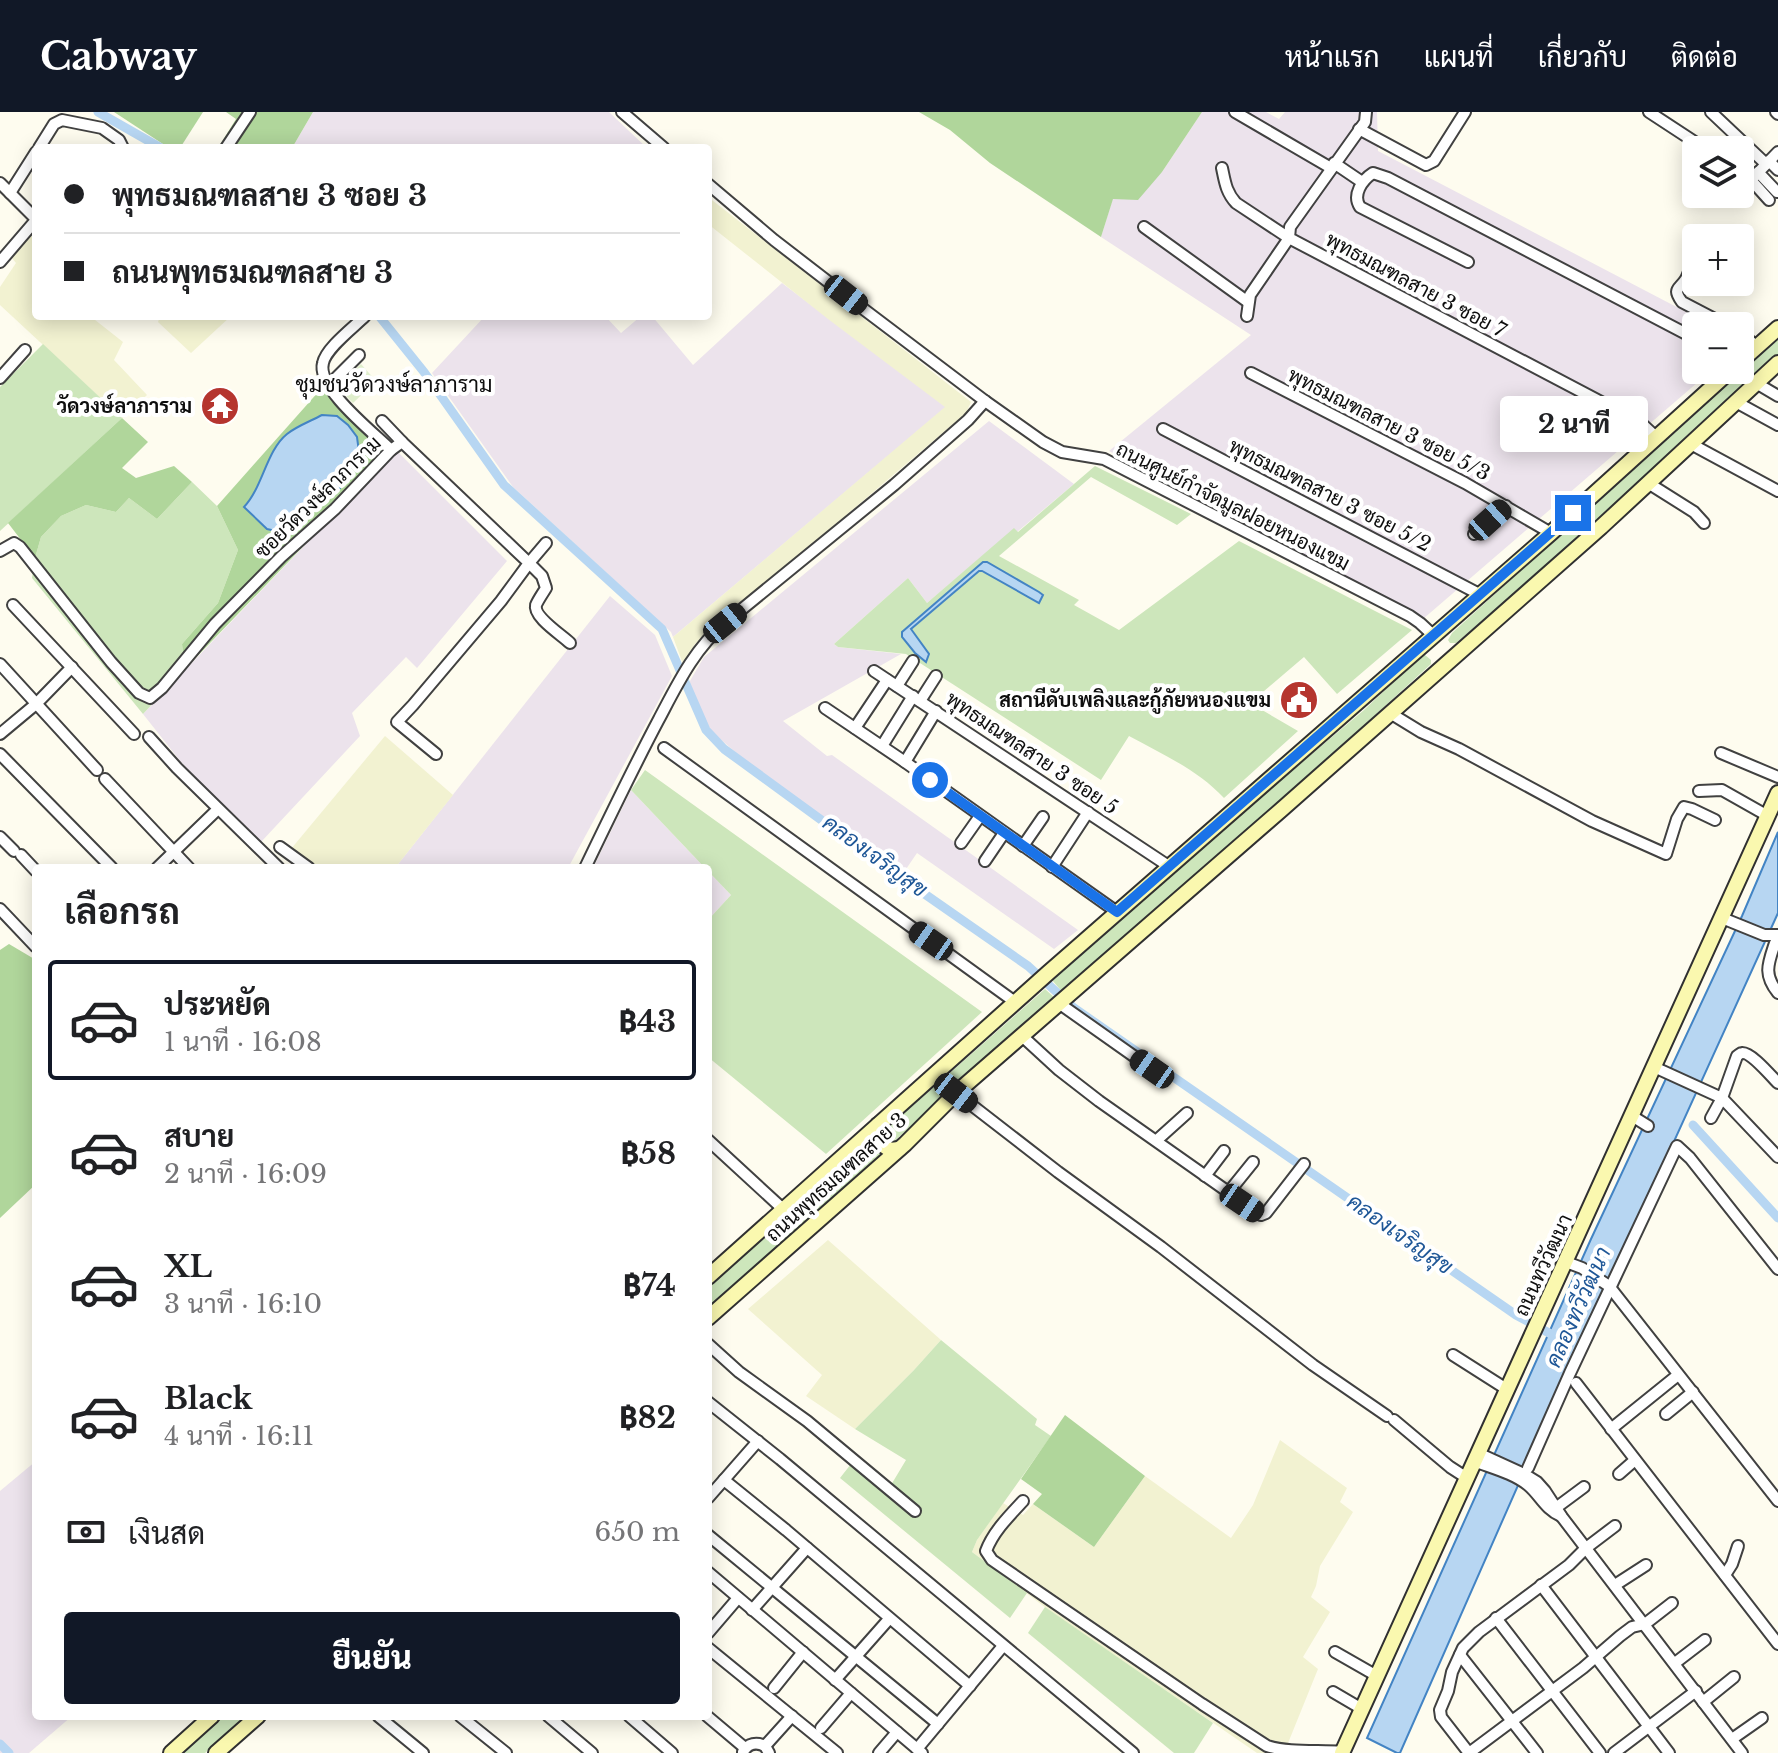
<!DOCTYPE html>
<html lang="th">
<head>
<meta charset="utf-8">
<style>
	body { margin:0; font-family:"Libre Baskerville",Sarabun,serif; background:#f2f2f2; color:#202124; height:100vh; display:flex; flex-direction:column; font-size:30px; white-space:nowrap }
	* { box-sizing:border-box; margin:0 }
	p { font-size:26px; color:#757577 }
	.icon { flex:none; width:44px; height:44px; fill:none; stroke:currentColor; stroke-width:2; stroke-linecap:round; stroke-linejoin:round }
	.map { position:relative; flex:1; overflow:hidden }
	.drawer { position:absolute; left:32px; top:752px; width:680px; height:856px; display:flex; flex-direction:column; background:#fff; border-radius:8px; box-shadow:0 4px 20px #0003 }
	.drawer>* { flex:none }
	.top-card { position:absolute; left:32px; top:32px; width:680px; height:176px; border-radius:8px; box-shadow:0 4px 20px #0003; display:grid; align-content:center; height:176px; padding:0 32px; background:#fff }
	.controls { position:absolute; left:1682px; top:24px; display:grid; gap:16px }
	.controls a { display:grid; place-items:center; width:72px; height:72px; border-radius:8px; background:#fff; box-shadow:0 4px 20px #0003; font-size:40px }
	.end { position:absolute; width:36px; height:36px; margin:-18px; border:10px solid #1a73e8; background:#fff; box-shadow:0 0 0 4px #fff }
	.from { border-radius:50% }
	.bubble { position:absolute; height:56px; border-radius:8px; background:#fff; box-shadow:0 4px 20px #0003; font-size:26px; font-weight:800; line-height:56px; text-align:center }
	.car { position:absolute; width:24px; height:48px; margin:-24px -12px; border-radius:10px; box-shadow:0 0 6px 2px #0007; background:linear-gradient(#222 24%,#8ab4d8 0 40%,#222 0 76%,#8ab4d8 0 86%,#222 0) }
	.top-card b { display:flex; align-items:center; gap:28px; height:76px; font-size:30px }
	.top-card b+b { border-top:2px solid #e0e0e0 }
	.top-card i { width:20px; height:20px; background:#202124 }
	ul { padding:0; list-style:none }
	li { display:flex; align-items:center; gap:24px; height:120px; margin:0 16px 12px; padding:0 16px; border:4px solid transparent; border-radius:8px }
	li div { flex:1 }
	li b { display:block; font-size:30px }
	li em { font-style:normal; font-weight:800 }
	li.active { border-color:#111827 }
	li>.icon { width:72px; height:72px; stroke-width:1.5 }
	h2 { padding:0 32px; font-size:36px; line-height:96px }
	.pay { display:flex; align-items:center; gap:20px; height:88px; padding:0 32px; font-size:30px }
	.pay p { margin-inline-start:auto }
	.cta { display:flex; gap:16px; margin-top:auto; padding:16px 32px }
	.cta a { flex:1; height:92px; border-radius:8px; background:#111827; color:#fff; font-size:32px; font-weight:800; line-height:92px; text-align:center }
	header { display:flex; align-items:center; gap:48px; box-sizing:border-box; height:112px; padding:0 40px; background:#111827; color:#fff }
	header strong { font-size:38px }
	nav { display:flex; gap:44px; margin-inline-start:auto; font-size:28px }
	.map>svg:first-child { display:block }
</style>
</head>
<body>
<header>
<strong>Cabway</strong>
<nav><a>หน้าแรก</a><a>แผนที่</a><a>เกี่ยวกับ</a><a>ติดต่อ</a></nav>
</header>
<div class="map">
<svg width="1778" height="1641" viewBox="0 0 1778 1641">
	<rect width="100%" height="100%" fill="#fefcef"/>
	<!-- industrial -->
	<g fill="#ece3ec">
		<path d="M313 0H609L647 36H292Z"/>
		<path d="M1202 0H1266L1279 7 1285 0H1377L1378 39 1713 214H1696V258H1712L1423 507 1109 339 1251 223 1101 125 1113 86 1162 60Z"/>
		<path d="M782 171 946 295 673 525 671 520 513 375 432 261 485 204H605L621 221 641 204H652L693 253Z"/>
		<path d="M989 309 1074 372 1017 420 1014 417 927 491 908 466 834 532 838 535 901 542 783 609 827 644 832 643 1078 818 1054 837 917 741 902 763 747 650 712 620 687 574 704 545Z"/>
		<path d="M396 338 507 449 417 556 406 545 352 601 360 624 261 730 242 715 181 650 143 602Z"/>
		<path d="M610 484 655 523 672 564 568 756H395Z"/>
		<path d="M631 678 705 756H593Z"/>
		<path d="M708 759 731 783 708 808Z"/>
		<path d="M36 1349V1604H72L29 1641H0V1379Z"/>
	</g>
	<!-- farmland -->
	<g fill="#f2f2d1">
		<path d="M708 85 971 290 966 301 695 532 683 552 673 525 945 295 828 207 708 112Z"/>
		<path d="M36 117V204H90L123 230 114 248 147 283 122 306 0 193V175L16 151 12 146Z"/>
		<path d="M160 204H231L191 241 158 210Z"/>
		<path d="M385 624 453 683 395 756H316L291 737Z"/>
		<path d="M828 1128 941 1228 914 1258 855 1317 806 1284 822 1263 748 1197Z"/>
		<path d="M1280 1328 1347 1376 1340 1390 1353 1400 1320 1454 1316 1474 1311 1485 1330 1500 1303 1545 1318 1557 1284 1641H1257L1050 1499 972 1440 977 1428 1003 1391 1023 1403 1033 1392 1094 1435 1145 1364 1231 1426 1253 1393Z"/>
	</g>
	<!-- green -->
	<g fill="#cde6bb" fill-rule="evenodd">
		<path d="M1778 225V242L1765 255 1596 412 1456 531H1450L1448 528 1452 521Z"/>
		<path d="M43 232 122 306 0 419V275Z"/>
		<path d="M1095 354 1191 402 1177 413 1091 365 999 444 1079 488 1074 493 1119 518 1239 429 1412 518 1337 582 1304 545 1250 591 1298 619 1224 686C1198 658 1162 642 1129 624L1101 668 906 542 838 535 834 532 908 466 927 491 1014 416 1018 420ZM983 450H987L1043 483 979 459 911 518 915 541 902 525 903 520Z"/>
		<path d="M192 370 217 394 238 438 218 491 182 532 185 557 143 602 32 466 35 446 41 425 61 404 86 393 116 400 129 386 157 407Z"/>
		<path d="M1422 543H1425L1431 548V552L1317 656 1064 882 1052 868 1288 662 1364 598Z"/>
		<path d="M645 658 982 900 826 1042 708 945V808L731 783 708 759V756H705L631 678Z"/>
		<path d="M1045 877 1057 888 893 1030 887 1031 882 1028 884 1019Z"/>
		<path d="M871 1028 873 1034 882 1041 708 1197V1173Z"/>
		<path d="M941 1228 1037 1307 1035 1313 1051 1324 977 1428 972 1440 1027 1481 1010 1506 840 1366 851 1352 891 1373 906 1348 855 1317 914 1258Z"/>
		<path d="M1045 1495 1213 1611 1194 1641H1174L1028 1521Z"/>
		<path d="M223 1604H247L205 1641H182Z"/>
	</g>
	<!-- forest -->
	<g fill="#b0d69b" fill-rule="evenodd">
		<path d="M114 0H203L180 36H169Z"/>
		<path d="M226 0H313L292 36H218L236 7Z"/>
		<path d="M919 0H1202L1162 60 1138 88 1113 87 1101 125 990 51 950 18Z"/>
		<path d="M328 269 396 338 185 557 182 532 218 491 238 438 217 394ZM285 323 342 370 340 376C325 377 313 380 306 396 302 404 302 408 295 413L244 395 254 382 272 344Z"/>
		<path d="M122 306 148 330 122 356 136 366 174 354 192 370 157 407 129 386 116 400 86 393 61 404 41 425 35 446 8 411Z"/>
		<path d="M9 832 36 848V1072L0 1106V838Z"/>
		<path d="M1065 1303 1145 1364 1094 1435 1033 1392 1042 1382 1021 1367Z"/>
	</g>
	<!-- pitch -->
	<path fill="#dfeecc" d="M361 252 376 269 353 291 337 275Z"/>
	<!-- water -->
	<g fill="#b7d6f2" stroke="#4384c4" stroke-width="2">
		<path d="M322 303 337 304 348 313 357 325 359 340 340 376C325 377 313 380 306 396 302 404 302 408 295 413L286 409 276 419 267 417 244 395C263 375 266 339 287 322 297 314 311 309 322 303Z"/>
		<path d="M983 450H987L1039 480 1043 483 1039 491 982 459H979L911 517 929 542 926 550 915 541 902 525V520Z"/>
		<path d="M1778 720V801L1538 1328 1400 1641H1397L1367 1626 1591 1127 1742 804Z"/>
	</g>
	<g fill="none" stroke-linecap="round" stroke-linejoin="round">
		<!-- canal -->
		<g stroke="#b7d6f2" stroke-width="9">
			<path d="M98 0 161 36"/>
			<path d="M379 204 424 260 504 373 662 517 706 618 724 637 883 753 1028 854 1074 896 1516 1203 1560 1227"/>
			<path d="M1693 1013 1778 1106"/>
			<path d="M0 1632 9 1641"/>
		</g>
		<defs>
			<g id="street">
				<path d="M622 0 664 36"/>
				<path d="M1235 0 1331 56"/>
				<path d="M1366 0 1365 10 1290 115 1289 126 1641 311 1657 326"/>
				<path d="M1649 0 1707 38"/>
				<path d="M1711 0 1766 52"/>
				<path d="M1776 0 1778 2"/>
				<path d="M1359 17 1426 53 1434 49 1465 0"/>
				<path d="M39 36 54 12 62 8 102 16 119 28 123 36"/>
				<path d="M226 36 250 0"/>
				<path d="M1769 49 1778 58"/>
				<path d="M1334 51 1362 70"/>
				<path d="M1222 56C1225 70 1226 80 1236 91L1289 126 1250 183 1247 204"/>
				<path d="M1740 60 1751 68 1769 88"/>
				<path d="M1758 60 1777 80"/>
				<path d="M0 71 36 107"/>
				<path d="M708 72 774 128 866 199 985 289 1043 330 1062 340 1104 347 1410 504 1420 511 1434 524"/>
				<path d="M1747 72 1778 40"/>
				<path d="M10 81 36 40"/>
				<path d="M1144 115 1248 190"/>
				<path d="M1694 147C1691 153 1689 161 1686 167 1679 178 1672 176 1682 190L1728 214"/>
				<path d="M0 150 36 108"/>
				<path d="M1468 150 1360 95C1352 83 1362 68 1373 61L1388 66 1696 227"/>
				<path d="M365 204C354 215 326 236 323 251 316 276 374 321 391 338"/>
				<path d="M1740 220 1757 235"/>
				<path d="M1251 261 1465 371 1551 421"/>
				<path d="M0 266 25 238"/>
				<path d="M1756 271 1778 284"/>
				<path d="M328 274 359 243"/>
				<path d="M1736 290 1778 313"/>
				<path d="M382 309 402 330"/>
				<path d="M1163 317 1481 483"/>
				<path d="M1691 332 1778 379"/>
				<path d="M1648 371 1694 400 1704 411"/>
				<path d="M1474 422 1506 394"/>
				<path d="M546 431 529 451 542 464 546 476C543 481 538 488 536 493 533 505 562 523 570 531"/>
				<path d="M0 439 14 431 20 435 111 550 139 581 150 586 162 576 215 512 281 445 335 397 391 338 402 330 529 451 501 489 413 593 397 610 436 642"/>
				<path d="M13 493 134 622"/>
				<path d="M0 552 97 658"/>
				<path d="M874 559 1170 755"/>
				<path d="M897 574 913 549"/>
				<path d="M920 589 936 564"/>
				<path d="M825 596 905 650 1117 800"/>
				<path d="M1390 601 1421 620 1459 637 1592 709 1666 742 1677 707 1684 695 1692 697 1715 708"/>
				<path d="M855 616 887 568"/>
				<path d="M0 622 36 592 72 555"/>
				<path d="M149 625 177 656 279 756"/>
				<path d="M882 634 913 584"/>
				<path d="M664 636 1015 890"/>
				<path d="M1721 641 1778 665"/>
				<path d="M0 642 112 756"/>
				<path d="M905 650 936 599"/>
				<path d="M105 667 189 756"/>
				<path d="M1699 679 1722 678 1768 704"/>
				<path d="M0 725 14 739"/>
				<path d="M961 731 980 704"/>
				<path d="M1023 734 1043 705"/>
				<path d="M280 735 309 756"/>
				<path d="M21 743 36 759"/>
				<path d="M985 749 1004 721"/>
				<path d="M1052 755 1088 700"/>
				<path d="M157 756 218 697"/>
				<path d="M585 756C609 706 633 656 659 607 677 573 694 537 725 511L894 373 968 308 985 289"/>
				<path d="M0 797 36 835"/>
				<path d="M1722 806 1764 823H1778"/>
				<path d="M1775 831C1768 852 1763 862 1778 881"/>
				<path d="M1060 892 1152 957"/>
				<path d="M1022 924 1059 958 1099 989 1261 1103 1266 1101 1304 1052"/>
				<path d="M1654 955 1722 986 1778 1045"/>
				<path d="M956 981 1058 1060 1161 1135 1313 1253 1387 1304"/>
				<path d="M1632 1004 1648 1014"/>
				<path d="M1711 1006 1722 986 1737 944C1739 943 1740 941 1742 941 1751 940 1771 964 1778 971"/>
				<path d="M708 1028 784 1098"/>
				<path d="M1157 1028 1187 1001"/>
				<path d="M1205 1064 1224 1039"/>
				<path d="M1228 1081 1253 1050"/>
				<path d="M1566 1150 1582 1156 1609 1174 1778 1389"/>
				<path d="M708 1232 739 1260 807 1309 915 1399"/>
				<path d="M1453 1243 1508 1278"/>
				<path d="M1576 1271 1778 1532"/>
				<path d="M708 1290 780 1347 1133 1641"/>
				<path d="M1666 1302 1693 1280"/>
				<path d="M1394 1308 1450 1355 1467 1366"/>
				<path d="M1611 1317 1678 1263"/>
				<path d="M1478 1341 1524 1362 1537 1370 1545 1379 1562 1405 1742 1641"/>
				<path d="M1474 1349C1492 1356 1513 1361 1528 1373 1540 1383 1545 1397 1561 1404"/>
				<path d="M1528 1356 1570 1261 1677 1034 1690 1046 1778 1157"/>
				<path d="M1619 1362 1635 1348"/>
				<path d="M724 1368 786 1418 970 1574"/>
				<path d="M708 1386 758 1329"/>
				<path d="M1023 1389C1009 1404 993 1420 986 1439L992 1448 1202 1592 1267 1634C1289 1641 1319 1638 1343 1640"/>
				<path d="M1553 1398 1584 1375"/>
				<path d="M1615 1414 1586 1436 1569 1453 1479 1520 1463 1536 1452 1560 1448 1579 1440 1598 1441 1605 1469 1641 1583 1556 1620 1524 1632 1515 1645 1512 1672 1491"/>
				<path d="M708 1423 938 1612"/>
				<path d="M708 1460 922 1641"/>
				<path d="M1725 1463 1732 1452 1738 1434"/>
				<path d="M1541 1473 1669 1641"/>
				<path d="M1615 1473 1646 1453"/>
				<path d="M752 1498 807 1436"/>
				<path d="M1496 1506 1600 1641"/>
				<path d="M708 1521 738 1486"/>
				<path d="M708 1536 837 1641"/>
				<path d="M1335 1540 1377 1564"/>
				<path d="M1460 1543 1537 1641"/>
				<path d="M1675 1551 1705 1528"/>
				<path d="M835 1568 889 1507"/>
				<path d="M774 1576 803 1540"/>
				<path d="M1333 1580 1362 1597"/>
				<path d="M1703 1590 1734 1565"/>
				<path d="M378 1604 423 1641"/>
				<path d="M460 1604 506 1641"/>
				<path d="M548 1604 592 1641"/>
				<path d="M629 1604 672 1641"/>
				<path d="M707 1604 745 1636"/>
				<path d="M821 1616 851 1581"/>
				<path d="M1732 1627 1762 1606"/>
				<path d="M765 1634 792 1604"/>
				<path d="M917 1637 1003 1534"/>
				<path d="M743 1640C748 1631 757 1630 765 1634L769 1641"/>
				<path d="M879 1641 897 1620"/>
				<path d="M1614 1641 1696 1579"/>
			</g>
			<g id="secondary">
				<path d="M1740 250 1778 216"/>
				<path d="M878 1013 874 1022 880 1031 890 1038 899 1037"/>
				<path d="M708 1165 1048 861 1551 421 1731 258"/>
				<path d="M708 1206 905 1032 956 981 1281 698 1601 415 1778 251"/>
				<path d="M171 1641 212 1604"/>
				<path d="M216 1641 258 1604"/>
				<path d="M1342 1641 1778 681"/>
			</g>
		</defs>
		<!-- street casing -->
		<use href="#street" stroke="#414141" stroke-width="14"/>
		<!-- secondary casing -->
		<use href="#secondary" stroke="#303030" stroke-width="18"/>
		<!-- street -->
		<use href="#street" stroke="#fff" stroke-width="10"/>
		<!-- secondary -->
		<use href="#secondary" stroke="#faf8af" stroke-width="14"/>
	</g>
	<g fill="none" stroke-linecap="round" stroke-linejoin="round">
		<!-- route -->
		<path stroke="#1a73e8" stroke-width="10" d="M930 668 1117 800 1573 401"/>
	</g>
	<!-- icons -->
	<defs>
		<symbol id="temple-disc" viewBox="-11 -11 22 22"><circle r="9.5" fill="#b5352f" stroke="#fff"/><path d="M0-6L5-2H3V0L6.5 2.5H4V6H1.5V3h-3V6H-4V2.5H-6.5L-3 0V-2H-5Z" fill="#fff"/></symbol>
		<symbol id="civic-disc" viewBox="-11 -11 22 22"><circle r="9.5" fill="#b5352f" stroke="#fff"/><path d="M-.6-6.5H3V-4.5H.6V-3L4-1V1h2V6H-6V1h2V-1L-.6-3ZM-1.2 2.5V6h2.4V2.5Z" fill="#fff"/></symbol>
	</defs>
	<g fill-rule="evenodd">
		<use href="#temple-disc" x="198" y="272" width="44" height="44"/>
		<use href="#civic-disc" x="1277" y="566" width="44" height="44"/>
	</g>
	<g text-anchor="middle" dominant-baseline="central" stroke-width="8" stroke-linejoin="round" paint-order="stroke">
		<!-- street labels -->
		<g font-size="20" fill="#0e0e0e" stroke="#fff">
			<text transform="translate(1416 173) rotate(28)">พุทธมณฑลสาย 3 ซอย 7</text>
			<text transform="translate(1389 312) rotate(27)">พุทธมณฑลสาย 3 ซอย 5/3</text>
			<text transform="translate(1330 383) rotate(27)">พุทธมณฑลสาย 3 ซอย 5/2</text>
			<text transform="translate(318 385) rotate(-44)">ซอยวัดวงษ์ลาภาราม</text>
			<text transform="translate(1233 394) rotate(27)">ถนนศูนย์กำจัดมูลฝอยหนองแขม</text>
			<text transform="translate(1032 641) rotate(34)">พุทธมณฑลสาย 3 ซอย 5</text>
			<text transform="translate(836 1065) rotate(-42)">ถนนพุทธมณฑลสาย 3</text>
			<text transform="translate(1543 1153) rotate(-65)">ถนนทวีวัฒนา</text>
		</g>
		<!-- poi labels -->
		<g font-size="20" font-weight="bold" fill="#0e0e0e" stroke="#fff" text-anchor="end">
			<text x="192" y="294">วัดวงษ์ลาภาราม</text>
			<text x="1271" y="588">สถานีดับเพลิงและกู้ภัยหนองแขม</text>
		</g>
		<!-- neighbourhood labels -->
		<g font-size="22" fill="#0e0e0e" stroke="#fff">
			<text x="394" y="272">ชุมชนวัดวงษ์ลาภาราม</text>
		</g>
		<!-- water labels -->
		<g font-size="22" font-style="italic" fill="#1f5797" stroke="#fff">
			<text transform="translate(875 744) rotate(36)">คลองเจริญสุข</text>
			<text transform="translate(1400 1122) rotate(35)">คลองเจริญสุข</text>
			<text transform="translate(1578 1195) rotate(-66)">คลองทวีวัฒนา</text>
		</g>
	</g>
</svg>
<div class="controls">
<a><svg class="icon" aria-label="layers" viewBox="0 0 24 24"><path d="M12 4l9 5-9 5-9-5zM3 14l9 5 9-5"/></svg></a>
<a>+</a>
<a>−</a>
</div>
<i class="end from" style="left:930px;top:668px"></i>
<i class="end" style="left:1573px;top:401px"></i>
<div class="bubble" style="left:1500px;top:284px;width:148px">2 นาที</div>
<i class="car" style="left:846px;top:183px;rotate:128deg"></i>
<i class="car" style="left:1490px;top:408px;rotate:48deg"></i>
<i class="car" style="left:725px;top:511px;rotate:51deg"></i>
<i class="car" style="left:931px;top:829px;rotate:305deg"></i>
<i class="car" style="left:1152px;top:957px;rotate:305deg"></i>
<i class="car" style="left:956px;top:981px;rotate:128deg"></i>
<i class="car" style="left:1242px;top:1091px;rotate:124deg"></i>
<div class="top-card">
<b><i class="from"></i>พุทธมณฑลสาย 3 ซอย 3</b>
<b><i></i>ถนนพุทธมณฑลสาย 3</b>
</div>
<section class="drawer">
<h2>เลือกรถ</h2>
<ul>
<li class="active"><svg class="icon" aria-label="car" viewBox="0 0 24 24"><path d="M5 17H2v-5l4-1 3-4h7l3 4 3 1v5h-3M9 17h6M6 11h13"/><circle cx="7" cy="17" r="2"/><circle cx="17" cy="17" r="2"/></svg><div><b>ประหยัด</b><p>1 นาที · 16:08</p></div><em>฿43</em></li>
<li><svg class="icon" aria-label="car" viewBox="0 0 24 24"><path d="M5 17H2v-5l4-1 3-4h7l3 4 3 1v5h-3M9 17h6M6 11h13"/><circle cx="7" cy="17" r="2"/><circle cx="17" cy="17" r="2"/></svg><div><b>สบาย</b><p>2 นาที · 16:09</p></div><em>฿58</em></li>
<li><svg class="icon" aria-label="car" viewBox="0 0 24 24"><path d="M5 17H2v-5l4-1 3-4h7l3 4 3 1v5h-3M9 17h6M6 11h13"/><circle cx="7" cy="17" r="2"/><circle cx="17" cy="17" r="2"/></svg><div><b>XL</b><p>3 นาที · 16:10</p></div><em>฿74</em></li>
<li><svg class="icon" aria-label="car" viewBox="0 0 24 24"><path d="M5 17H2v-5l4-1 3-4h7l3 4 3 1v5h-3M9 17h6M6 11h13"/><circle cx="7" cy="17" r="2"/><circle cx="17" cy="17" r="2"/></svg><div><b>Black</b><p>4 นาที · 16:11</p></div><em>฿82</em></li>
</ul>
<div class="pay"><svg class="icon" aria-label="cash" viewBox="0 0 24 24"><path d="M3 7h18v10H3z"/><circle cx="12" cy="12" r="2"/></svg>เงินสด<p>650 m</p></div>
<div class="cta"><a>ยืนยัน</a></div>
</section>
</div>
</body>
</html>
